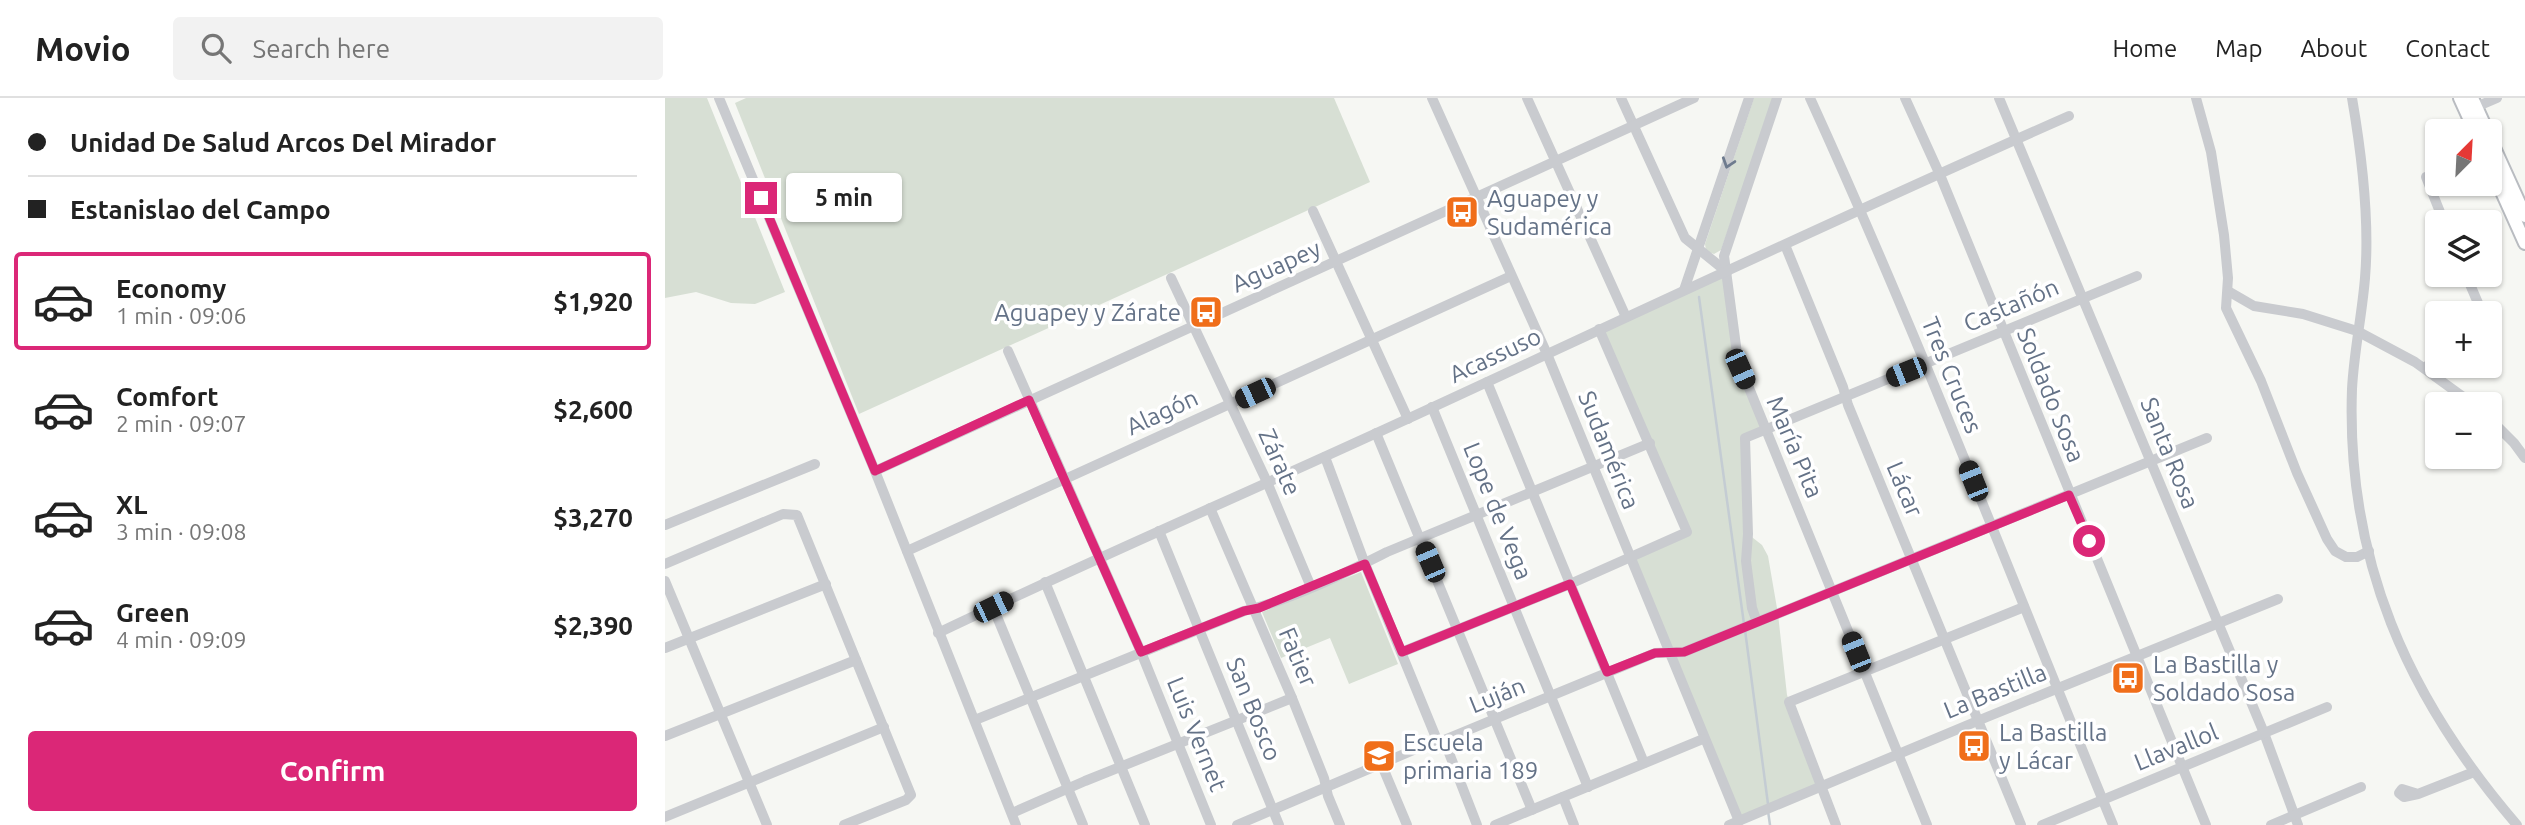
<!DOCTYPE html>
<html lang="en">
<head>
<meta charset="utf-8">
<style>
	body { margin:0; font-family:Ubuntu,sans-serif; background:#f2f2f2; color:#222; height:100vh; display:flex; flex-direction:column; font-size:26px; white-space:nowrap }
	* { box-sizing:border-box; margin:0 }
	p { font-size:23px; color:#767676 }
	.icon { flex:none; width:38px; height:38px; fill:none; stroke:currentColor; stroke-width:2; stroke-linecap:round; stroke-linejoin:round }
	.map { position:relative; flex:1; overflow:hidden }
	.drawer { display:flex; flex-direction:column; background:#fff; width:665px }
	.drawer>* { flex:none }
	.top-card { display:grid; align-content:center; height:154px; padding:0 28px; background:#fff }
	.needle { width:46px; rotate:24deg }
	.controls { position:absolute; left:1760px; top:21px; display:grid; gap:14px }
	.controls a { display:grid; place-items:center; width:77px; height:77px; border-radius:7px; background:#fff; box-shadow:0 2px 5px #0004; font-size:35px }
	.end { position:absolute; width:32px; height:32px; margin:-16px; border:9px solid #db2777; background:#fff; box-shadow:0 0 0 4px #fff }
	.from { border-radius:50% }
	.bubble { position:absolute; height:49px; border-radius:7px; background:#fff; box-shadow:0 2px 5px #0004; font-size:23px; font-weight:700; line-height:49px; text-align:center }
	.car { position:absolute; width:21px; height:42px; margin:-21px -10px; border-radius:9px; box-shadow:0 0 5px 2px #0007; background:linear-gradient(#222 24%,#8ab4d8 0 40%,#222 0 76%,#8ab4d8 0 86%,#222 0) }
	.top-card b { display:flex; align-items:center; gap:24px; height:66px; font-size:26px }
	.top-card b+b { border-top:2px solid #e0e0e0 }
	.top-card i { width:18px; height:18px; background:#222 }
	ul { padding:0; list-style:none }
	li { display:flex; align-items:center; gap:21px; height:98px; margin:0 14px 10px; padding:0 14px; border:4px solid transparent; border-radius:7px }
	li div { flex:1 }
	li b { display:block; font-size:26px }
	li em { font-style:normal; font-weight:700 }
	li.current { border-color:#db2777 }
	li>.icon { width:63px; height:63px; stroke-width:1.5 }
	.action { display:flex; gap:14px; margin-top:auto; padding:14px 28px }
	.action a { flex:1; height:80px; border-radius:7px; background:#db2777; color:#fff; font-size:28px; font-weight:700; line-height:80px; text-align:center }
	header { display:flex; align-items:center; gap:42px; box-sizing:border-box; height:98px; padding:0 35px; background:#fff; border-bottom:2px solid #e0e0e0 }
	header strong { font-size:33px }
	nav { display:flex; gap:38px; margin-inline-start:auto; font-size:24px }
	.search { width:490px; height:63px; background:#f2f2f2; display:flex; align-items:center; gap:18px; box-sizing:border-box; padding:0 24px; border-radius:7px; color:#767676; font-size:26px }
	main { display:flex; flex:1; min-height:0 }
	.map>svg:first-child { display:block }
</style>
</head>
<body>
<header>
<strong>Movio</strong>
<div class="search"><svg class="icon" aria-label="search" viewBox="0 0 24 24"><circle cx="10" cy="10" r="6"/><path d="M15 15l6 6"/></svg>Search here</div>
<nav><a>Home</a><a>Map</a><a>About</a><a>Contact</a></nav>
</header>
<main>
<section class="drawer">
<div class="top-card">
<b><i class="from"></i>Unidad De Salud Arcos Del Mirador</b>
<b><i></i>Estanislao del Campo</b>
</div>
<ul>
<li class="current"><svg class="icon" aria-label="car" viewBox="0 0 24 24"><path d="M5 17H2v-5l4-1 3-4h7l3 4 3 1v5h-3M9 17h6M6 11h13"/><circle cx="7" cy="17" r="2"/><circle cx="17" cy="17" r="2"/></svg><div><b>Economy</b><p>1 min · 09:06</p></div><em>$1,920</em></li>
<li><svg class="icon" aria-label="car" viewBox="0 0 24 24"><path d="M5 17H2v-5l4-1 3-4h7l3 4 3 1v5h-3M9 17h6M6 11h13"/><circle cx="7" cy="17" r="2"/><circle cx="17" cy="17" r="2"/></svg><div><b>Comfort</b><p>2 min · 09:07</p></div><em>$2,600</em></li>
<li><svg class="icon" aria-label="car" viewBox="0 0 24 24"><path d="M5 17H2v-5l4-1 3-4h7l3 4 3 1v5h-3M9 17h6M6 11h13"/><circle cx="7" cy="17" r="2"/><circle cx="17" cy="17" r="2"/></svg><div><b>XL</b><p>3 min · 09:08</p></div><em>$3,270</em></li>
<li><svg class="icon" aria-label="car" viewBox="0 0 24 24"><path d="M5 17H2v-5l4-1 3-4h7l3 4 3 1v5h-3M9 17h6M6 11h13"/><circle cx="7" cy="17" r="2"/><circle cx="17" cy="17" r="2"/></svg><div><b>Green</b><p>4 min · 09:09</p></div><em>$2,390</em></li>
</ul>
<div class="action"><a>Confirm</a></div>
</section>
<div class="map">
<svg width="1860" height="727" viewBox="0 0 1860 727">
	<rect width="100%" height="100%" fill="#f6f7f3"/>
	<!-- green -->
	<g fill="#d7dfd4">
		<path d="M0 0H42L120 194 90 206 66 205 31 194 0 200Z"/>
		<path d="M81 0H669L705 84 194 316 70 5Z"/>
		<path d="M1089 0H1109L1056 152 1049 156 1041 153 1040 146Z"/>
		<path d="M1062 174 1073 263 1101 332 1080 340 1083 436 1097 447 1103 458 1113 516 1122 597 1156 689 1074 723 965 459 1019 436 934 231Z"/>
		<path d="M696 474 733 566 684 586 665 540 616 560 597 514Z"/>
	</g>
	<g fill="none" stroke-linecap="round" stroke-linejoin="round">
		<!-- stream -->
		<g stroke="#c4ccd3" stroke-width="2.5">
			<path d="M1034 199 1079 526"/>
			<path d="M1080 532 1103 706"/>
			<path d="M1103 713 1105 727"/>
		</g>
		<defs>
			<g id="major">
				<path d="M1795 0 1810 33"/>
				<path d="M1807 0 1822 33"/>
				<path d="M1825 41 1860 118"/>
				<path d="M1825 67 1860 145"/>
			</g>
		</defs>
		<!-- major casing -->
		<use href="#major" stroke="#b9bcc1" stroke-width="16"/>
		<!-- minor -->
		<g stroke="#c9cbcf" stroke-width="10">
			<path d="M54 0 210 373 351 727"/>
			<path d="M767 0 882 256 1074 723"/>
			<path d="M862 0 961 219"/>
			<path d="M956 0 1020 140 1062 174"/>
			<path d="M1112 0 1059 158 1073 263 1262 727"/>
			<path d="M1145 0C1254 239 1348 484 1448 727"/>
			<path d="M1240 0 1275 77 1541 727"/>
			<path d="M1334 0 1599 635 1633 727"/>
			<path d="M1531 0 1546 54 1559 137 1563 180 1561 210 1596 283 1632 375 1662 441 1670 453 1681 459H1692L1704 453"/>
			<path d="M1687 0C1697 58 1705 121 1700 180 1697 217 1689 253 1687 291 1681 462 1742 599 1852 727"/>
			<path d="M1804 12 1832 0"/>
			<path d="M1761 79 1779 124"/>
			<path d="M648 113 743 321"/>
			<path d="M1120 147 1178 289 1183 307 1356 727"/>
			<path d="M1801 177 1813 205V215"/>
			<path d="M506 180 602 384 646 489"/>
			<path d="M1019 192 1084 0"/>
			<path d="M1563 193 1589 208 1638 216 1692 233 1750 264 1808 306"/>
			<path d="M343 253 476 554 546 727"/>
			<path d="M1760 270 1773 258"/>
			<path d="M822 284 979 665"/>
			<path d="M767 309 923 689"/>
			<path d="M1825 321 1849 345 1860 360"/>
			<path d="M711 335 867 712"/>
			<path d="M660 359 700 466 772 642"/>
			<path d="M210 373 1029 0"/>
			<path d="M545 410 627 600 659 680 663 698 675 727"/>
			<path d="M0 427 150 366"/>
			<path d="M494 433 614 727"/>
			<path d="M242 453 846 178"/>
			<path d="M0 466 118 416 132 417 191 562"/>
			<path d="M0 483 102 727"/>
			<path d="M380 484 480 727"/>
			<path d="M328 509 418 727"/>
			<path d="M1092 524 1087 510 1081 463 1083 436 1080 340 1472 178"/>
			<path d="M273 535C428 461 584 394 740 322 961 220 1181 116 1404 18"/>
			<path d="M0 550 161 486"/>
			<path d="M737 554 905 486 1022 434 934 231"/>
			<path d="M310 622 579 513C629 501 676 477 722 454L985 345"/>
			<path d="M0 638 191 562 246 697 241 702 179 727"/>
			<path d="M779 642 812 727"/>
			<path d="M716 665 742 727"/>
			<path d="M1753 696 1739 699 1734 695 1737 691 1753 696 1809 674"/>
			<path d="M898 699 909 727"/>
			<path d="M347 715 420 683 627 600"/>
			<path d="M0 719 219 629"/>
			<path d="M572 727 772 642H779L990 555 1019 554 1542 340"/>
			<path d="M830 727 1038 641"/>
			<path d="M1064 727 1322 619 1613 501"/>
			<path d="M1171 727 1124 604 1359 509"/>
			<path d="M1377 727 1662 609"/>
			<path d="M1606 727 1696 689"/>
		</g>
		<!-- major -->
		<use href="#major" stroke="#fff" stroke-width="12"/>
	</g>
	<!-- one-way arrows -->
	<defs><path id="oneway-chevron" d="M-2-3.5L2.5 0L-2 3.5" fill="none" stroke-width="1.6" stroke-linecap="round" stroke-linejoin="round" transform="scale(1.75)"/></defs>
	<use stroke="#6e7b8e" href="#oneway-chevron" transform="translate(1063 65) rotate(108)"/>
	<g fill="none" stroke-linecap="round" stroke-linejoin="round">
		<!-- route -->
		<path stroke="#db2777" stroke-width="9" d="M96 100 210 373 364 302 476 554 579 513 594 510 700 466 737 554 905 486 942 574 990 555 1019 554 1404 397 1424 443"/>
	</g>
	<!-- icons -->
	<defs>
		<symbol id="bus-square" viewBox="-11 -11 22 22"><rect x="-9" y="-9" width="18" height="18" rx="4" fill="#f06e1a" stroke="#fff"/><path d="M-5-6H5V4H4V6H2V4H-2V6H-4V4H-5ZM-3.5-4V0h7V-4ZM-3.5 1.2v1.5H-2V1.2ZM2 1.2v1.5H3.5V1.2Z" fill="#fff"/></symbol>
		<symbol id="school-square" viewBox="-11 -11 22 22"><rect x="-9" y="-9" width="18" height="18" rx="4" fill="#f06e1a" stroke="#fff"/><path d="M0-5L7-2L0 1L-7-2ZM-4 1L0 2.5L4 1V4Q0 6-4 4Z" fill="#fff"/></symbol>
	</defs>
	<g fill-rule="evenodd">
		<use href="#bus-square" x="778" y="95" width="38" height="38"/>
		<use href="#bus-square" x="522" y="195" width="38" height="38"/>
		<use href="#bus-square" x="1444" y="561" width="38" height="38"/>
		<use href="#bus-square" x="1290" y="629" width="38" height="38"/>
		<use href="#school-square" x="695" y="639" width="38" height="38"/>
	</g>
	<g text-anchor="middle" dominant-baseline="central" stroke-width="7" stroke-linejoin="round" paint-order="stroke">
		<!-- poi labels -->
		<g font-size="24" fill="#647287" stroke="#fff" text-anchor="start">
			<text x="822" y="100">Aguapey y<tspan x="822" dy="28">Sudamérica</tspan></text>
			<text x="516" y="214" text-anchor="end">Aguapey y Zárate</text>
			<text x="1488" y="566">La Bastilla y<tspan x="1488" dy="28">Soldado Sosa</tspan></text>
			<text x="1334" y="634">La Bastilla<tspan x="1334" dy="28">y Lácar</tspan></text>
			<text x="738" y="644">Escuela<tspan x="738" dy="28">primaria 189</tspan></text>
		</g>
		<!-- street labels -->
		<g font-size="24" fill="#647287" stroke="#fff">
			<text transform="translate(611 168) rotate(-24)">Aguapey</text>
			<text transform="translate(1346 207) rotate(-23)">Castañón</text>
			<text transform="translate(830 257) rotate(-25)">Acassuso</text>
			<text transform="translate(1287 277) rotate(68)">Tres Cruces</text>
			<text transform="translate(1386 297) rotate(68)">Soldado Sosa</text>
			<text transform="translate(497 314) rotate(-25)">Alagón</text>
			<text transform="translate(1130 349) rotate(67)">María Pita</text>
			<text transform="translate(944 352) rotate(68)">Sudamérica</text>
			<text transform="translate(1505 355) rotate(68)">Santa Rosa</text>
			<text transform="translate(615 364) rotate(66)">Zárate</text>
			<text transform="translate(1240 391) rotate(67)">Lácar</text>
			<text transform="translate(833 413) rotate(68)">Lope de Vega</text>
			<text transform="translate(633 559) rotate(67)">Fatier</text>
			<text transform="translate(1330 593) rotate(-22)">La Bastilla</text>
			<text transform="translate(832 597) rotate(-22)">Luján</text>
			<text transform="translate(589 611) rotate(68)">San Bosco</text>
			<text transform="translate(532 636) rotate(68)">Luis Vernet</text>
			<text transform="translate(1511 649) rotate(-22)">Llavallol</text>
		</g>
	</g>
</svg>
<div class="controls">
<a><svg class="needle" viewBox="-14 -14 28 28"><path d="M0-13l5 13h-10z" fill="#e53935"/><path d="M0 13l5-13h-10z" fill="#767676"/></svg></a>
<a><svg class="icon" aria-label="layers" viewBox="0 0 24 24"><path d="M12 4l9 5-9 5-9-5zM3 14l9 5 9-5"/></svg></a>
<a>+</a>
<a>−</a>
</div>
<i class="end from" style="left:1424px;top:443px"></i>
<i class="end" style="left:96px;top:100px"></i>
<div class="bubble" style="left:121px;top:75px;width:116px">5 min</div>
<i class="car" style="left:1075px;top:271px;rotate:156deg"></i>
<i class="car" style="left:1241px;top:274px;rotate:248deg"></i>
<i class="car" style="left:590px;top:295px;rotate:245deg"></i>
<i class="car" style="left:1308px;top:383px;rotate:338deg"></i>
<i class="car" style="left:765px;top:464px;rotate:337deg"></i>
<i class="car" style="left:328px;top:509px;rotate:64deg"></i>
<i class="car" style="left:1191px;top:554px;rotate:338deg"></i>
</div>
</main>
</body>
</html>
